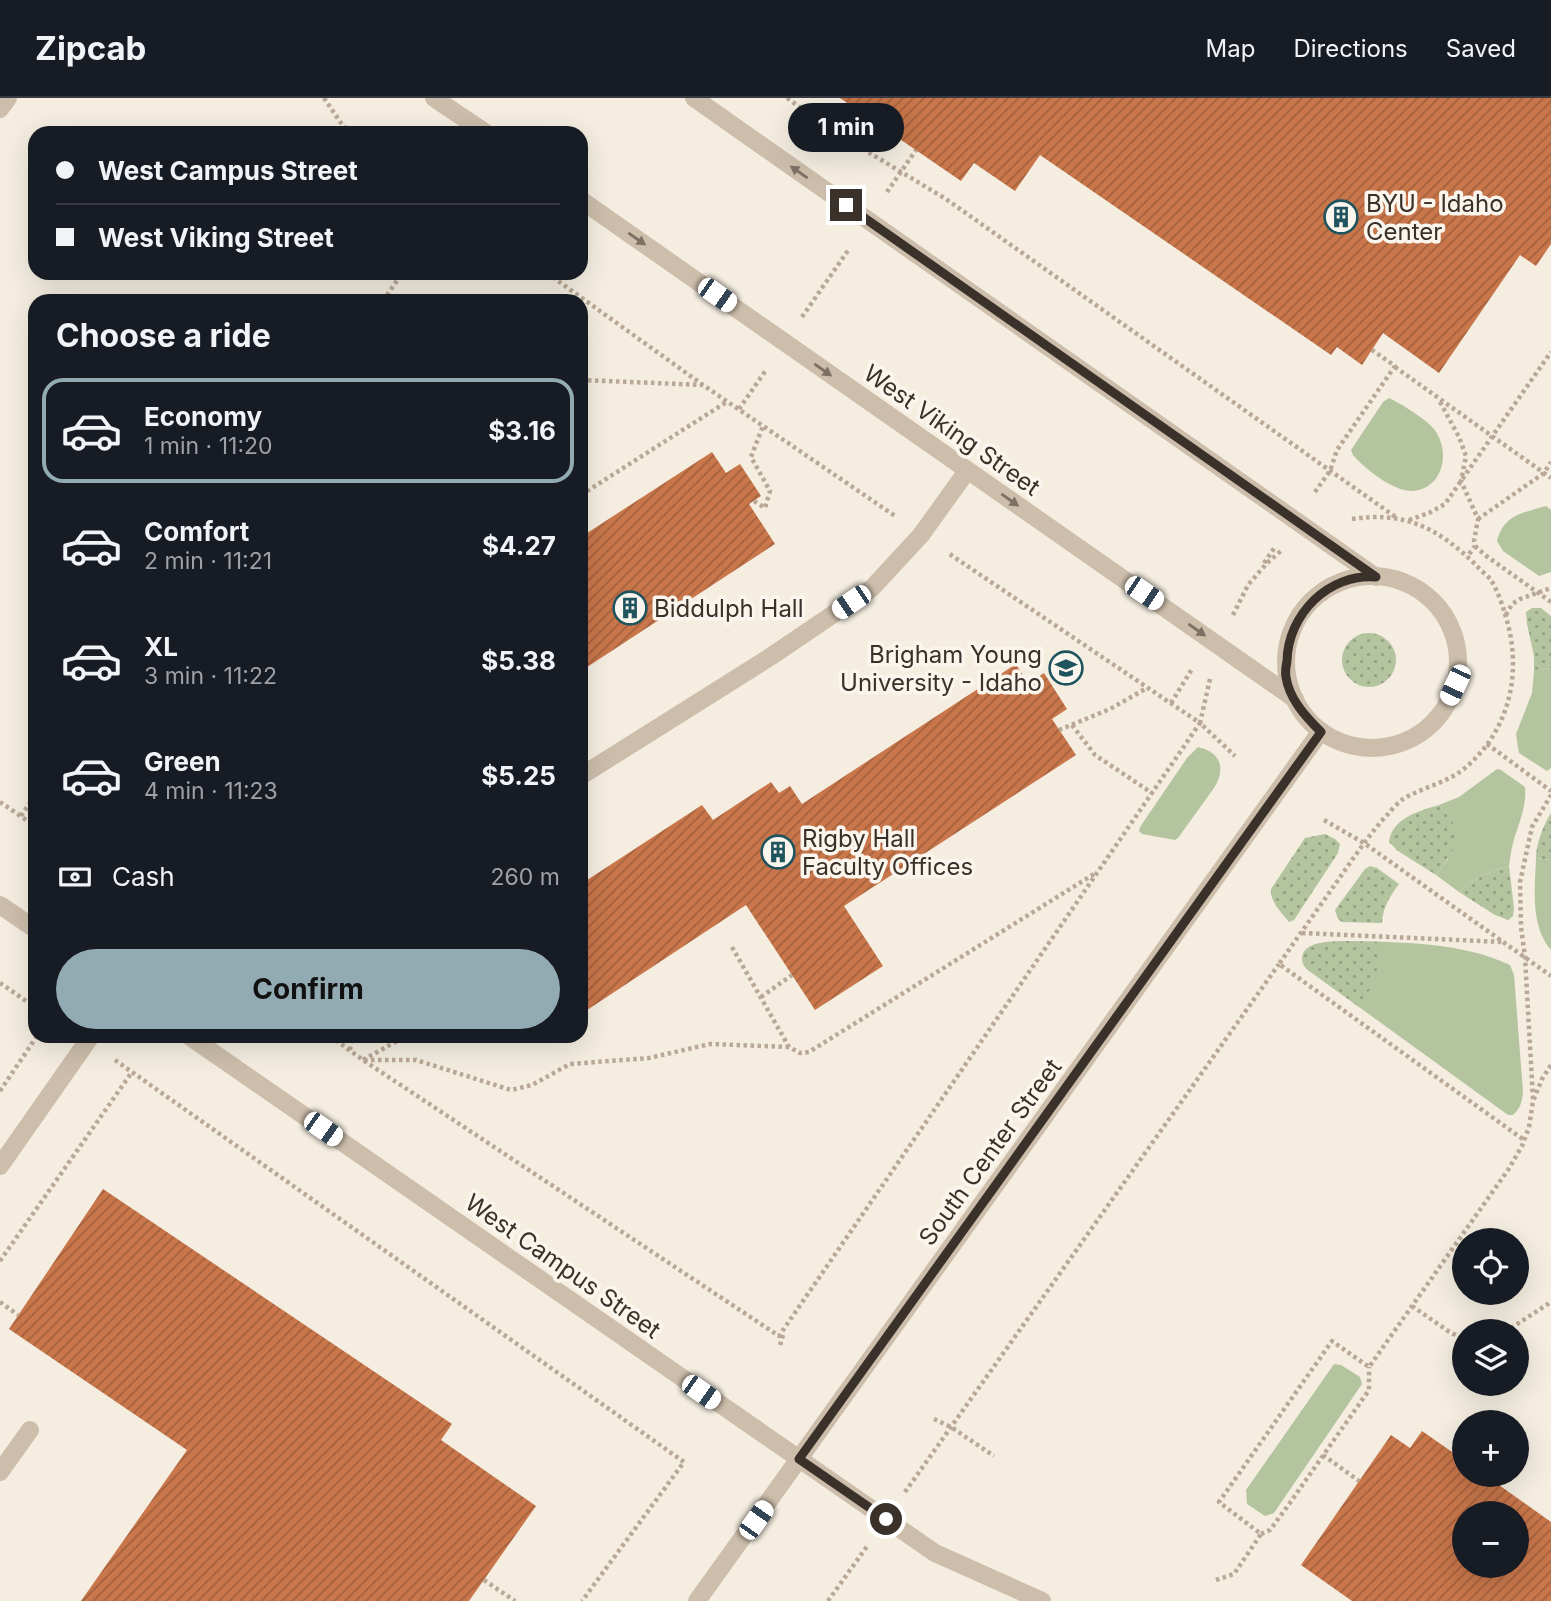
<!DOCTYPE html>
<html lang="en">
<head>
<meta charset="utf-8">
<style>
	body { margin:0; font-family:Inter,sans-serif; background:#242831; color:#f1f3f6; height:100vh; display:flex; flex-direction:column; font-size:26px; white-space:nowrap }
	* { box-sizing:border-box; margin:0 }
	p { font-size:23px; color:#9ea1a6 }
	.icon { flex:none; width:38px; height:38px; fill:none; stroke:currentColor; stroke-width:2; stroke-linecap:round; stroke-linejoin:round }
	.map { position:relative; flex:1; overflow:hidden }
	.details { position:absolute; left:28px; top:196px; width:560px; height:749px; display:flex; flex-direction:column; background:#171b24; border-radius:21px; box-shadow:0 7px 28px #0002 }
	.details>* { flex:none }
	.hud { position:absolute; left:28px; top:28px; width:560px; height:154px; border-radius:21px; box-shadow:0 7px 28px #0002; display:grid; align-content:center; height:154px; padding:0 28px; background:#171b24 }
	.controls { position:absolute; left:1452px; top:1130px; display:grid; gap:14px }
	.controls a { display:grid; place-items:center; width:77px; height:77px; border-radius:50%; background:#171b24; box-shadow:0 7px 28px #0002; font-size:35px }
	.end { position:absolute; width:32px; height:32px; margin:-16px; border:9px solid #3b312b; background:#fff; box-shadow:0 0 0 4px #fff }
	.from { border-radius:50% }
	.bubble { position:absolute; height:49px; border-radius:24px; background:#171b24; box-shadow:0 7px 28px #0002; font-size:23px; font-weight:700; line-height:49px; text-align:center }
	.car { position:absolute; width:21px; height:42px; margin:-21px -10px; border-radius:9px; box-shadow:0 0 5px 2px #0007; background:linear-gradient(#fff 24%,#345 0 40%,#fff 0 76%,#345 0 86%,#fff 0) }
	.hud b { display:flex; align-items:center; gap:24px; height:66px; font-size:26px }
	.hud b+b { border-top:2px solid #363941 }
	.hud i { width:18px; height:18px; background:#f1f3f6 }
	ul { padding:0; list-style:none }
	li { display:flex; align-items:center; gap:21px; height:105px; margin:0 14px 10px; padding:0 14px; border:4px solid transparent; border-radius:21px }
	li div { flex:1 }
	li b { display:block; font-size:26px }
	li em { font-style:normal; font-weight:700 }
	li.selected { border-color:#92abb2 }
	li>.icon { width:63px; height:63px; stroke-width:1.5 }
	h2 { padding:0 28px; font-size:32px; line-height:84px }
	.pay { display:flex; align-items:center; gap:18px; height:77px; padding:0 28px; font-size:26px }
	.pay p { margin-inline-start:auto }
	.primary-button { display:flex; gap:14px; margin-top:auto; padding:14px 28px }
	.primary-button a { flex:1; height:80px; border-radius:42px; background:#92abb2; color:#111; font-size:28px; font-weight:700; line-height:80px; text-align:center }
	header { display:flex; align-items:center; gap:42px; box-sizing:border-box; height:98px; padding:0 35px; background:#171b24; border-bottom:2px solid #363941 }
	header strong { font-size:33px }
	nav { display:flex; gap:38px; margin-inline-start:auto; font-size:24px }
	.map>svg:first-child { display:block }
</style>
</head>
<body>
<header>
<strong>Zipcab</strong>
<nav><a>Map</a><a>Directions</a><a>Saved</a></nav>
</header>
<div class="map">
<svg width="1551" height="1503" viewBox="0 0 1551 1503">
	<defs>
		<pattern id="park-dots" width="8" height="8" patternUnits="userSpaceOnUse" patternTransform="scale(1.75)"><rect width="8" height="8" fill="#b4c49f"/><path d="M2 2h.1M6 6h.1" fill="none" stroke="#94a082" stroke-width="1.8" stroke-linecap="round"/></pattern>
		<pattern id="building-hatch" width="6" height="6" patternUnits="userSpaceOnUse" patternTransform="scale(1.75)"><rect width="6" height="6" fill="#c8764a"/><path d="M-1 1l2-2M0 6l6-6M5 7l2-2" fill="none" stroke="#a4613e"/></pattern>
	</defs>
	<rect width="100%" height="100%" fill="#f4ede0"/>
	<!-- grass -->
	<g fill="#b4c49f">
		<path d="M1389 300C1399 304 1428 323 1434 331 1451 353 1444 391 1412 393 1393 393 1365 371 1353 357L1351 352 1383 304Z"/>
		<path d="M1546 408 1551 412V474L1539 478 1503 453 1497 443C1504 416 1523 415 1546 408Z"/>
		<path d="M1551 570V670L1547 673 1519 655 1516 636 1532 595 1534 573Z"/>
		<path d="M1198 649C1221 654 1226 671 1214 690L1178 740 1175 742 1142 736 1139 733 1140 729 1187 660Z"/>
		<path d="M1497 671 1501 672 1525 689C1527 709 1518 727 1513 745 1511 753 1510 761 1509 768 1489 773 1474 780 1459 794L1436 777 1448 761 1449 719 1439 707 1459 699Z"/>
		<path d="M1536 760 1551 762V852C1530 827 1535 791 1536 760Z"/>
		<path d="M1347 843C1399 844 1462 844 1510 867L1514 877 1523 994C1522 1003 1521 1010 1513 1017H1508L1308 872C1303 867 1301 863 1303 856 1309 842 1334 844 1347 843Z"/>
		<path d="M1334 1266 1341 1267 1360 1279 1362 1286 1274 1415 1265 1418 1247 1406 1246 1392Z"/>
	</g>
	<!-- park -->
	<g fill="url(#park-dots)">
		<path d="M1532 510H1541L1551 518V570L1534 573V558L1527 526 1526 514Z"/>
		<circle cx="1369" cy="562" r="27"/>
		<path d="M1439 707C1445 714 1453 722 1455 731 1459 748 1445 765 1436 777L1398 753 1389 744C1392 720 1419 713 1439 707Z"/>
		<path d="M1551 715V762L1536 760C1536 746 1543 728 1551 715Z"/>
		<path d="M1325 736 1335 741 1340 746 1338 755 1294 822 1289 824C1281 814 1270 804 1271 791L1305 740Z"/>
		<path d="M1370 768 1377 770 1399 786C1390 798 1383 809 1382 825L1342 824 1338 821 1335 812 1365 771Z"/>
		<path d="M1509 768 1514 810 1513 818 1508 822 1495 817 1459 794C1474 780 1489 773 1509 768Z"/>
		<path d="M1347 843 1382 844C1380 871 1375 886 1359 909L1308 872C1303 867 1301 863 1303 856 1309 842 1334 844 1347 843Z"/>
	</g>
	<!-- building -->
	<g fill="url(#building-hatch)" fill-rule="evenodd">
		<path d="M840 0H1551V146L1536 168 1520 157 1439 275 1383 235 1362 267 1337 249 1331 257 1040 57 1015 93 974 65 961 83Z"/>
		<path d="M712 354 726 375 740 366 761 398 749 406 775 446 581 573V439Z"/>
		<path d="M1016 566 1028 586 1044 575 1067 611 1052 621 1076 657 844 808 883 868 815 912 746 807 581 916V786L702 707 713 722 771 684 779 695 790 688 802 706Z"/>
		<path d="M103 1091 452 1326 441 1342 536 1408 469 1503H81L187 1352 9 1231Z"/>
		<path d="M1422 1333 1465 1363V1377H1485L1551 1424V1503H1352L1301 1467 1391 1337 1410 1350ZM1465 1416H1517V1468H1465Z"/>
	</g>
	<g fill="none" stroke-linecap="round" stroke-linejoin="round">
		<!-- path -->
		<g stroke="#b9a895" stroke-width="4.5" stroke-dasharray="3.5 3.5" stroke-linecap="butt">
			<path d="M324 0 343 28 353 35"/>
			<path d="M787 0 835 34 946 101 1397 420"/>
			<path d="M887 94 916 52"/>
			<path d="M547 175 703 287 895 418"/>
			<path d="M383 203 402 175"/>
			<path d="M802 219 849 151"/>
			<path d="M1395 269 1551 380"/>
			<path d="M581 282 703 287"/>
			<path d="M1440 304 1459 339 1466 358 1461 383 1478 421 1474 443 1475 448 1467 459"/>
			<path d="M739 311 766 272"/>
			<path d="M1315 394 1330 373 1337 352 1395 268 1372 252"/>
			<path d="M581 397 728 303"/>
			<path d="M754 403 765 410 770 393 751 359 763 328"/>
			<path d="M1352 421C1405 413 1438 430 1476 467 1480 472 1487 477 1491 482 1497 492 1502 505 1505 516 1523 572 1511 631 1465 670 1447 685 1423 689 1403 701 1398 705 1392 711 1388 716 1371 734 1357 755 1343 775 1322 805 1300 836 1279 866L1524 1042"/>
			<path d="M1478 421 1544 375 1551 364"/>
			<path d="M1409 422 1429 415 1445 406 1551 254"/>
			<path d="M1475 448 1485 457 1551 504"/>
			<path d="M1264 465 1275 449"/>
			<path d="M1233 517 1248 487 1267 465 1282 452"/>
			<path d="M1506 517 1512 506 1520 501 1551 490"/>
			<path d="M1210 581 1200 625 1235 658"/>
			<path d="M1171 605 1192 571"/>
			<path d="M1072 627 1095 657 1152 695"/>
			<path d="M1059 632 1110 611 1147 590"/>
			<path d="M1487 646 1551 693"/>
			<path d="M0 704 35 728"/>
			<path d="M21 718 35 697"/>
			<path d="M1324 722 1364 745 1551 878"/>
			<path d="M1302 835 1503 844"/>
			<path d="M732 849 789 949 800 955 809 954 1094 776"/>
			<path d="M0 885 35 909"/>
			<path d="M761 899 792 877"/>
			<path d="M330 938 363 962 779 1238 1200 625 948 455"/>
			<path d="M350 952 352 938"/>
			<path d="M115 962 684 1364 582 1503"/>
			<path d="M363 962 406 938"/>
			<path d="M364 962H416L511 992 532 987 570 966 649 960 710 946 789 949"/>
			<path d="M0 993 37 938"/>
			<path d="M1533 1001 1525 859 1521 829 1520 784 1532 729 1551 697"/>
			<path d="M0 1163 132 974"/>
			<path d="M0 1204 18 1217"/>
			<path d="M1412 1208 1448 1233 1465 1242"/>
			<path d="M1505 1234 1551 1204"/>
			<path d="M780 1247 784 1234"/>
			<path d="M934 1321 951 1329 994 1358"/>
			<path d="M1323 1357 1359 1383"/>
			<path d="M905 1394 1279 866"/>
			<path d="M1261 1436 1270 1432 1287 1409 1369 1292V1269"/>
			<path d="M484 1482 515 1503"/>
			<path d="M1216 1482 1234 1476 1261 1436 1219 1404 1332 1243 1369 1269 1508 1072 1522 1048 1529 1029 1533 1003 1542 981 1551 967"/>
			<path d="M828 1503 868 1447"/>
		</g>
		<!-- minor -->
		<g stroke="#cdbeab" stroke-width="18">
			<path d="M434 0 486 35"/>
			<path d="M694 0 1376 479"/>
			<path d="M0 11 8 0"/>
			<path d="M581 102 1295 601"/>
			<circle cx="1372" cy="564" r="86"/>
			<path d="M581 678 770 559 872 490 921 437 967 373"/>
			<path d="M0 807 35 831"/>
			<path d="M189 938 935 1455 1042 1503"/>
			<path d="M0 1068 91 938"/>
			<path d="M0 1374 30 1332"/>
			<path d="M697 1503 1321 633"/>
		</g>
	</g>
	<!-- one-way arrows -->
	<defs><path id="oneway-solid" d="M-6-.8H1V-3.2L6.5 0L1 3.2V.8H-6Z" transform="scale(1.75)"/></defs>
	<g fill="#7d7065">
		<use href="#oneway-solid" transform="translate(799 74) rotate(-145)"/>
		<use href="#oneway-solid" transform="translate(637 141) rotate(35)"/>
		<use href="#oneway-solid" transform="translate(823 272) rotate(35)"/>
		<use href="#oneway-solid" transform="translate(1010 402) rotate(35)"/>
		<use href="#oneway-solid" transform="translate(1197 532) rotate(35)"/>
	</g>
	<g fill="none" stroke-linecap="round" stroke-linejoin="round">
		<!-- route -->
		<path stroke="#3b312b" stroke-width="9" d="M846 107 1376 479C1329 475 1288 516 1287 563 1286 568 1285 574 1286 579 1289 601 1306 619 1321 634L799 1361 886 1421"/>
	</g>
	<!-- icons -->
	<defs>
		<symbol id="building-ring" viewBox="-11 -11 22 22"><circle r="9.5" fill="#fbf6ed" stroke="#1f535e" stroke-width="1.5"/><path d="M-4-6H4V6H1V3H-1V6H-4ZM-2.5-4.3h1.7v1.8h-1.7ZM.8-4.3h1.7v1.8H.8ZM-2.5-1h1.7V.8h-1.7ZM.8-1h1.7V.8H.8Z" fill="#1f535e"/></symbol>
		<symbol id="university-ring" viewBox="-11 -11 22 22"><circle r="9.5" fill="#fbf6ed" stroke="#1f535e" stroke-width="1.5"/><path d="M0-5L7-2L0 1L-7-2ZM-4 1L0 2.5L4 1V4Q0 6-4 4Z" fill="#1f535e"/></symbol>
	</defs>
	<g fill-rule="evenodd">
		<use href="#building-ring" x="1322" y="100" width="38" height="38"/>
		<use href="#building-ring" x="611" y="491" width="38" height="38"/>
		<use href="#university-ring" x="1047" y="551" width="38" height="38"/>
		<use href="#building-ring" x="759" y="735" width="38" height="38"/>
	</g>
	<g text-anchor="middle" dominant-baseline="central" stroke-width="7" stroke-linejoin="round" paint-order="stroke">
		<!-- poi labels -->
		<g font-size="24" fill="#3b312b" stroke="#fbf6ed" text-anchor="start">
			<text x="1366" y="105">BYU - Idaho<tspan x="1366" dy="28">Center</tspan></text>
			<text x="654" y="510">Biddulph Hall</text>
			<text x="1042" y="556" text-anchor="end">Brigham Young<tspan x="1042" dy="28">University - Idaho</tspan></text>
			<text x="802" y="740">Rigby Hall<tspan x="802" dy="28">Faculty Offices</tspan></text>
		</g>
		<!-- street labels -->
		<g font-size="24" fill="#3b312b" stroke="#fbf6ed">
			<text transform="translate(952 332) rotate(35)">West Viking Street</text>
			<text transform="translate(990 1054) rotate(-54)">South Center Street</text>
			<text transform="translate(563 1168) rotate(35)">West Campus Street</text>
		</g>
	</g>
</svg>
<div class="controls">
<a><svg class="icon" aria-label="locate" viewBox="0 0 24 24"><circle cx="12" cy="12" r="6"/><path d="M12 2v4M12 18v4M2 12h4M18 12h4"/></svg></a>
<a><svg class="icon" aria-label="layers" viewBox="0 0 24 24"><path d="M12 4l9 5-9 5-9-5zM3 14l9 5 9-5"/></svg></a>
<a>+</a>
<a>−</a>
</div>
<i class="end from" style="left:886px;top:1421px"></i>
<i class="end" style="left:846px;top:107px"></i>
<div class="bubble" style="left:788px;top:5px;width:116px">1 min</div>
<i class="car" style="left:717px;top:197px;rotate:125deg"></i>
<i class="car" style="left:1144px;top:495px;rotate:124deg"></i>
<i class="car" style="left:851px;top:504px;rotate:236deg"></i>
<i class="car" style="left:1455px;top:587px;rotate:205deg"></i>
<i class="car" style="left:323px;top:1031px;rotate:125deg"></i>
<i class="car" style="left:701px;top:1294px;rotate:125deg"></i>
<i class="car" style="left:756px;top:1422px;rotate:35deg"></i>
<div class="hud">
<b><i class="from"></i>West Campus Street</b>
<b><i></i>West Viking Street</b>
</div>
<section class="details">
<h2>Choose a ride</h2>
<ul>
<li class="selected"><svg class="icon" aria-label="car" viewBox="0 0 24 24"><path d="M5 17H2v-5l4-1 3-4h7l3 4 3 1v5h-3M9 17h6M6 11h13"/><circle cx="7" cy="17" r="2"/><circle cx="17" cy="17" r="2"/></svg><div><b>Economy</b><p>1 min · 11:20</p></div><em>$3.16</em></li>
<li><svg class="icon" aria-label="car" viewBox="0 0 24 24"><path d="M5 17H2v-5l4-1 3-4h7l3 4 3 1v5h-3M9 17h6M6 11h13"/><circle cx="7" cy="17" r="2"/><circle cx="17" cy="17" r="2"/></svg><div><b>Comfort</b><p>2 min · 11:21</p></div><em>$4.27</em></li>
<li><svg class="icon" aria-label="car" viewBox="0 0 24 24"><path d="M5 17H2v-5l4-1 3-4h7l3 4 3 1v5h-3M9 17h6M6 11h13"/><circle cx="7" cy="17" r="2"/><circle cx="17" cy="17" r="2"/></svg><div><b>XL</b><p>3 min · 11:22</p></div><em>$5.38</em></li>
<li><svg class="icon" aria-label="car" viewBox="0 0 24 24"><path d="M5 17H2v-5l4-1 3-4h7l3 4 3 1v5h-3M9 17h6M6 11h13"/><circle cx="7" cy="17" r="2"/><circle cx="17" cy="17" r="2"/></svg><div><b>Green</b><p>4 min · 11:23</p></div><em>$5.25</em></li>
</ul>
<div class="pay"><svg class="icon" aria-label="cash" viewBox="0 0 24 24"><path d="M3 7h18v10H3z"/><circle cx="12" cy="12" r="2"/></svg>Cash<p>260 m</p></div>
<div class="primary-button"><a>Confirm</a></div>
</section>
</div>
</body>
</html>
